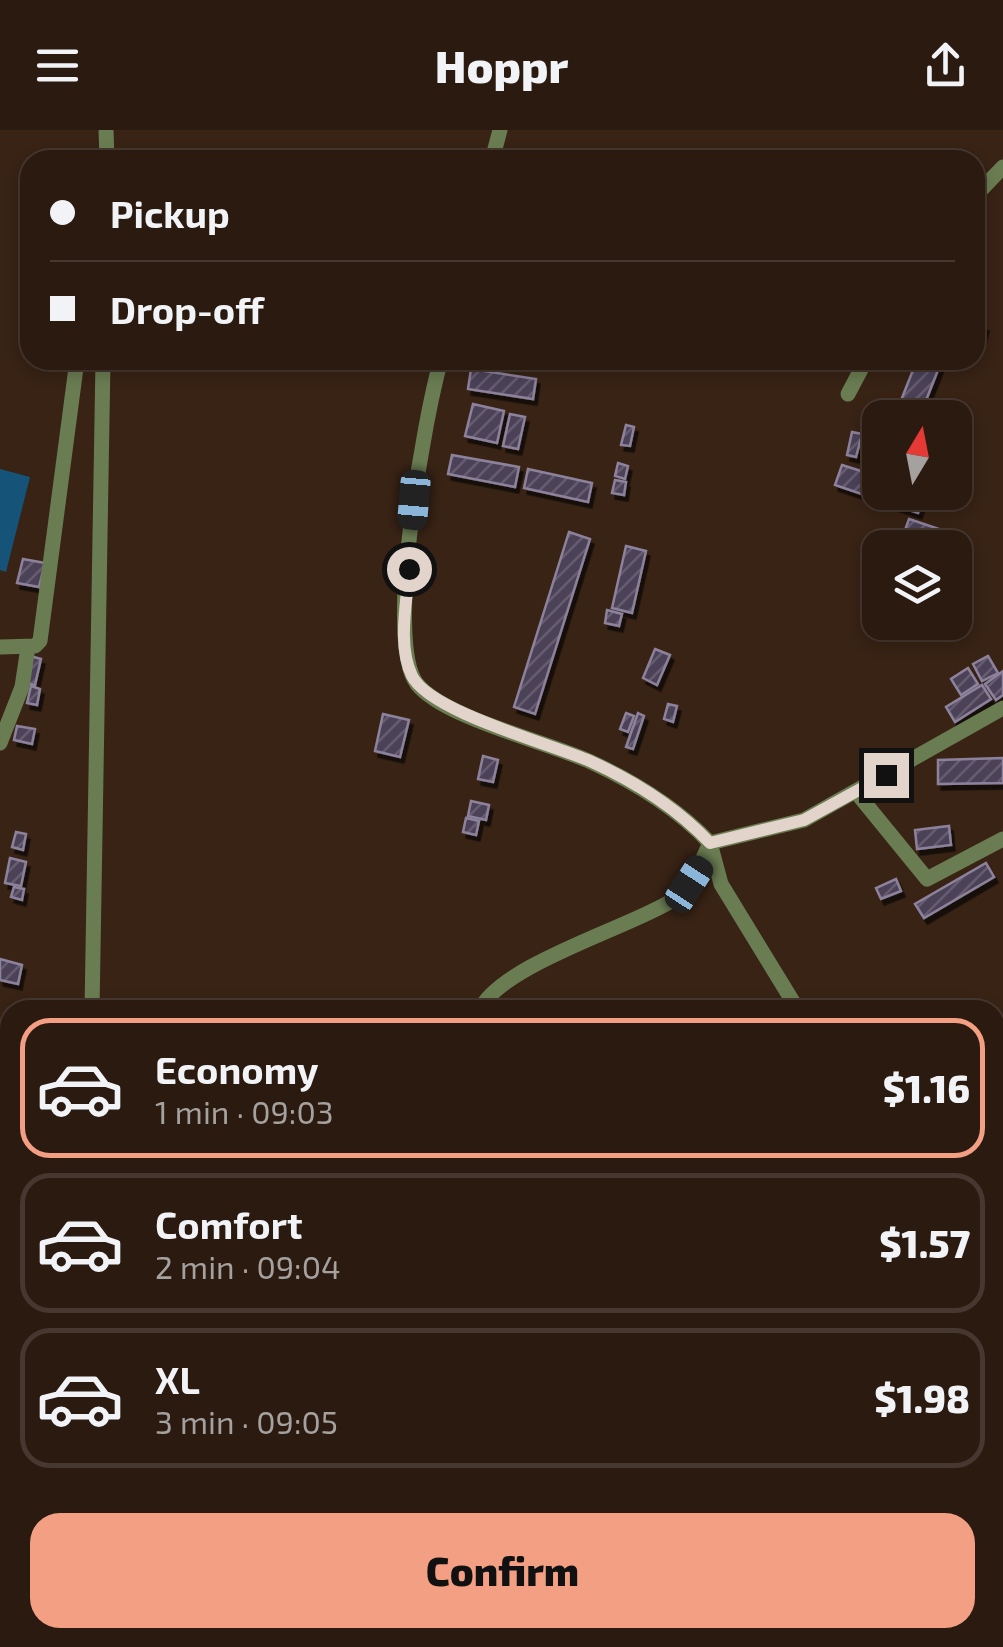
<!DOCTYPE html>
<html lang="en">
<head>
<meta charset="utf-8">
<style>
	body { margin:0; font-family:"Exo 2",sans-serif; background:#36271e; color:#f1f3f6; height:100vh; display:flex; flex-direction:column; font-size:38px; white-space:nowrap }
	* { box-sizing:border-box; margin:0 }
	p { font-size:32px; color:#a5a19f }
	.icon { flex:none; width:55px; height:55px; fill:none; stroke:currentColor; stroke-width:2; stroke-linecap:round; stroke-linejoin:round }
	.map { position:relative; flex:1; overflow:hidden }
	.sheet { position:absolute; left:0px; top:870px; width:1005px; height:648px; display:flex; flex-direction:column; background:#2a1a10; border-radius:30px 30px 0 0; box-shadow:0 5px 15px #0003,0 0 0 2px #463830 }
	.sheet>* { flex:none }
	.guide { position:absolute; left:20px; top:20px; width:965px; height:220px; border-radius:30px; box-shadow:0 5px 15px #0003,0 0 0 2px #463830; display:grid; align-content:center; height:220px; padding:0 30px; background:#2a1a10 }
	.needle { width:65px; rotate:10deg }
	.controls { position:absolute; left:862px; top:270px; display:grid; gap:20px }
	.controls a { display:grid; place-items:center; width:110px; height:110px; border-radius:20px; background:#2a1a10; box-shadow:0 5px 15px #0003,0 0 0 2px #463830; font-size:50px }
	.end { position:absolute; width:45px; height:45px; margin:-22px; border:12px solid #e2d4cb; background:#111; box-shadow:0 0 0 5px #111 }
	.from { border-radius:50% }
	.car { position:absolute; width:30px; height:60px; margin:-30px -15px; border-radius:12px; box-shadow:0 0 8px 2px #0007; background:linear-gradient(#222 24%,#8ab4d8 0 40%,#222 0 76%,#8ab4d8 0 86%,#222 0) }
	.guide b { display:flex; align-items:center; gap:35px; height:95px; font-size:38px }
	.guide b+b { border-top:2px solid #463830 }
	.guide i { width:25px; height:25px; background:#f1f3f6 }
	ul { padding:18px 0 0; list-style:none }
	li { display:flex; align-items:center; gap:30px; height:140px; margin:0 20px 15px; padding:0 10px; border:5px solid #463830; border-radius:30px }
	li div { flex:1 }
	li b { display:block; font-size:38px }
	li em { font-style:normal; font-weight:800 }
	li.on { border-color:#f39f83 }
	li>.icon { width:90px; height:90px; stroke-width:1.5 }
	.action { display:flex; gap:20px; margin-top:auto; padding:20px 30px }
	.action a { flex:1; height:115px; border-radius:30px; background:#f39f83; color:#111; font-size:40px; font-weight:800; line-height:115px; text-align:center }
	header { display:flex; justify-content:space-between; align-items:center; height:130px; padding:0 30px; background:#2a1a10; font-size:45px; font-weight:800 }
	.map>svg:first-child { display:block }
</style>
</head>
<body>
<header><svg class="icon" aria-label="menu" viewBox="0 0 24 24"><path d="M4 6h16M4 12h16M4 18h16"/></svg>Hoppr<svg class="icon" aria-label="share" viewBox="0 0 24 24"><path d="M12 15V3M7 8l5-5 5 5M5 13v7h14v-7"/></svg></header>
<div class="map">
<svg width="1003" height="1517" viewBox="0 0 1003 1517">
	<defs>
		<pattern id="building-hatch" width="6" height="6" patternUnits="userSpaceOnUse" patternTransform="scale(2.5)"><rect width="6" height="6" fill="#4c4259"/><path d="M-1 1l2-2M0 6l6-6M5 7l2-2" fill="none" stroke="#665c70"/></pattern>
		<filter id="shadow"><feDropShadow dx="3.5" dy="5.5" stdDeviation="0" flood-color="#0009"/></filter>
	</defs>
	<rect width="100%" height="100%" fill="#382315"/>
	<!-- water -->
	<path fill="#155379" d="M0 339 30 347 6 442 0 440Z"/>
	<!-- building -->
	<g fill="url(#building-hatch)" stroke="#8d829c" stroke-width="2.5" filter="url(#shadow)">
		<path d="M934 20 949 22 948 30H933Z"/>
		<path d="M975 194 985 196 982 208 975 207Z"/>
		<path d="M917 230H942L919 288H894Z"/>
		<path d="M471 239 536 249 533 269 468 259Z"/>
		<path d="M473 274 504 281 497 313 465 306Z"/>
		<path d="M510 284 525 287 518 319 503 316Z"/>
		<path d="M626 295 634 297 630 316 621 315Z"/>
		<path d="M852 302 862 304 856 327 847 325Z"/>
		<path d="M452 325 519 337 515 357 448 344Z"/>
		<path d="M618 333 628 336 625 349 615 346Z"/>
		<path d="M842 335 880 347V362L925 363 918 383 835 355Z"/>
		<path d="M528 339 592 353 588 372 524 358Z"/>
		<path d="M615 350 626 352 624 365 612 363Z"/>
		<path d="M909 389 948 402 943 418 903 406Z"/>
		<path d="M569 402 590 409 535 584 514 577Z"/>
		<path d="M626 416 646 421 632 483 612 478Z"/>
		<path d="M23 429 45 433 39 457 17 453Z"/>
		<path d="M607 480 622 484 619 496 605 493Z"/>
		<path d="M655 519 670 525 657 555 643 548Z"/>
		<path d="M30 526 41 529 35 555 24 553Z"/>
		<path d="M988 526 998 543 982 551 973 534Z"/>
		<path d="M968 538 978 554 961 565 951 549Z"/>
		<path d="M1003 541V565L996 570 985 554Z"/>
		<path d="M982 555 991 569 955 592 946 577Z"/>
		<path d="M31 556 40 559 37 575 27 573Z"/>
		<path d="M668 574 677 576 673 592 664 589Z"/>
		<path d="M626 583 634 586 628 602 620 599Z"/>
		<path d="M638 583 644 586 633 619 626 617Z"/>
		<path d="M383 584 409 590 400 627 375 621Z"/>
		<path d="M17 596 35 599 32 614 14 610Z"/>
		<path d="M483 626 498 630 493 652 478 649Z"/>
		<path d="M1003 628V653L938 654V630Z"/>
		<path d="M471 671 489 675 486 690 468 686Z"/>
		<path d="M466 688 479 691 476 705 463 702Z"/>
		<path d="M949 696 951 715 917 719 915 700Z"/>
		<path d="M16 702 26 704 23 720 12 717Z"/>
		<path d="M10 728 26 732 21 756 5 753Z"/>
		<path d="M986 733 994 747 924 788 915 774Z"/>
		<path d="M896 749 901 761 881 769 876 758Z"/>
		<path d="M14 757 24 759 22 770 11 767Z"/>
		<path d="M0 829 22 835 18 854 0 850Z"/>
		<path d="M9 920H10V946L3 944Z"/>
		<path d="M354 1508H373V1515L355 1517Z"/>
		<path d="M756 1508H777L796 1517H757L752 1515Z"/>
	</g>
	<g fill="none" stroke-linecap="round" stroke-linejoin="round">
		<!-- minor -->
		<g stroke="#6a7d52" stroke-width="15">
			<path d="M106 0 107 30"/>
			<path d="M492 30 500 0"/>
			<path d="M975 66 1003 37"/>
			<path d="M441 230C425 284 384 512 417 554 444 588 548 612 591 632 634 652 677 678 710 713 700 733 693 757 673 770 631 797 500 835 480 880"/>
			<path d="M848 264 866 230"/>
			<path d="M0 517 35 516 40 511 77 230"/>
			<path d="M0 613 22 557 28 517"/>
			<path d="M856 662 927 749 1003 709"/>
			<path d="M92 880 103 230"/>
			<path d="M798 880 721 754 710 713 804 690 1003 578"/>
			<path d="M999 1289 1003 1194"/>
			<path d="M439 1508 462 1517"/>
			<path d="M711 1508 713 1517"/>
			<path d="M52 1517 54 1508"/>
			<path d="M273 1517 278 1508"/>
			<path d="M853 1517V1508"/>
		</g>
	</g>
	<g fill="none" stroke-linecap="round" stroke-linejoin="round">
		<!-- route -->
		<path stroke="#e2d4cb" stroke-width="12" d="M409 439C407 472 397 515 412 546 430 582 551 614 590 631 634 651 677 678 710 713L804 690 886 645"/>
	</g>
</svg>
<div class="controls">
<a><svg class="needle" viewBox="-14 -14 28 28"><path d="M0-13l5 13h-10z" fill="#e53935"/><path d="M0 13l5-13h-10z" fill="#a5a19f"/></svg></a>
<a><svg class="icon" aria-label="layers" viewBox="0 0 24 24"><path d="M12 4l9 5-9 5-9-5zM3 14l9 5 9-5"/></svg></a>
</div>
<i class="end from" style="left:409px;top:439px"></i>
<i class="end" style="left:886px;top:645px"></i>
<i class="car" style="left:414px;top:370px;rotate:185deg"></i>
<i class="car" style="left:689px;top:754px;rotate:33deg"></i>
<div class="guide">
<b><i class="from"></i>Pickup</b>
<b><i></i>Drop-off</b>
</div>
<section class="sheet">
<ul>
<li class="on"><svg class="icon" aria-label="car" viewBox="0 0 24 24"><path d="M5 17H2v-5l4-1 3-4h7l3 4 3 1v5h-3M9 17h6M6 11h13"/><circle cx="7" cy="17" r="2"/><circle cx="17" cy="17" r="2"/></svg><div><b>Economy</b><p>1 min · 09:03</p></div><em>$1.16</em></li>
<li><svg class="icon" aria-label="car" viewBox="0 0 24 24"><path d="M5 17H2v-5l4-1 3-4h7l3 4 3 1v5h-3M9 17h6M6 11h13"/><circle cx="7" cy="17" r="2"/><circle cx="17" cy="17" r="2"/></svg><div><b>Comfort</b><p>2 min · 09:04</p></div><em>$1.57</em></li>
<li><svg class="icon" aria-label="car" viewBox="0 0 24 24"><path d="M5 17H2v-5l4-1 3-4h7l3 4 3 1v5h-3M9 17h6M6 11h13"/><circle cx="7" cy="17" r="2"/><circle cx="17" cy="17" r="2"/></svg><div><b>XL</b><p>3 min · 09:05</p></div><em>$1.98</em></li>
</ul>
<div class="action"><a>Confirm</a></div>
</section>
</div>
</body>
</html>
